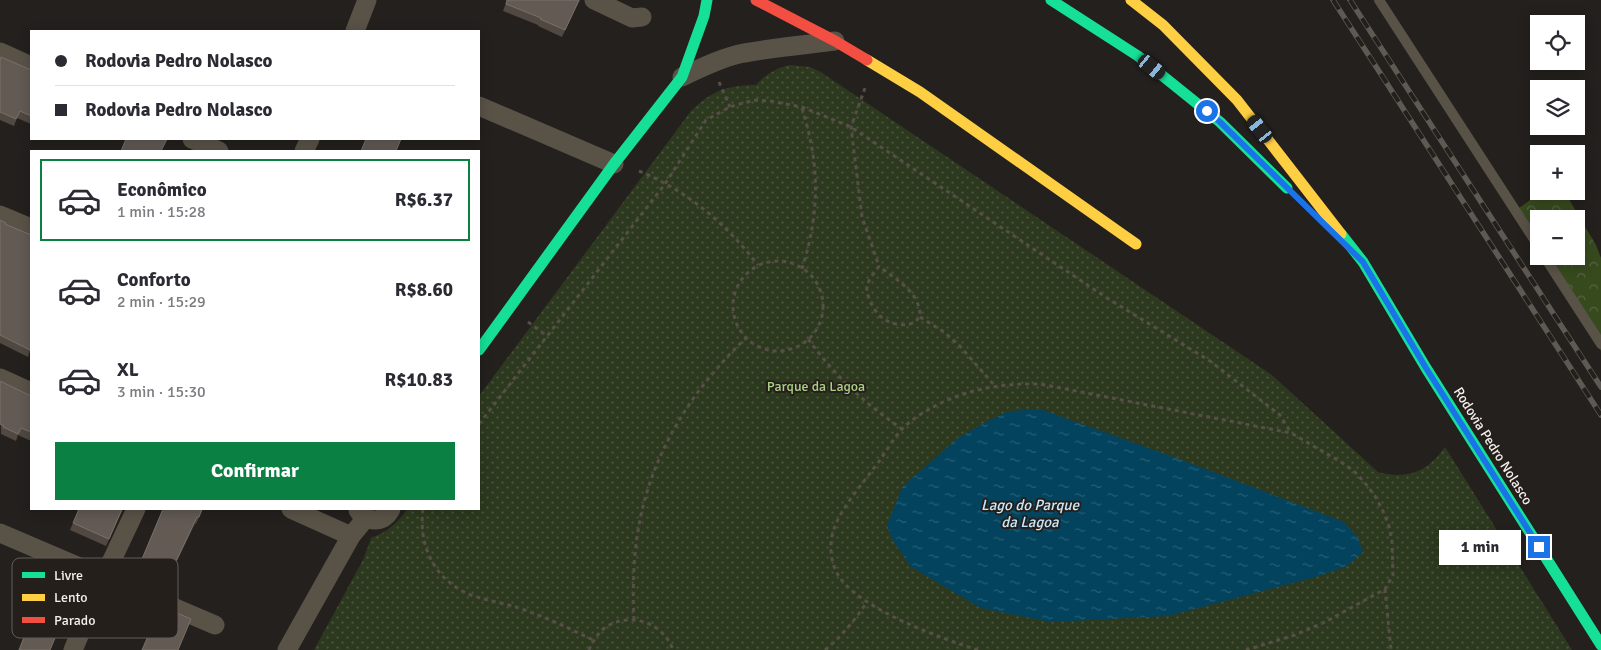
<!DOCTYPE html>
<html lang="pt">
<head>
<meta charset="utf-8">
<style>
	body { margin:0; font-family:Signika,sans-serif; background:#f2f2f3; color:#2b2b33; height:100vh; display:flex; flex-direction:column; font-size:19px; white-space:nowrap }
	* { box-sizing:border-box; margin:0 }
	p { font-size:16px; color:#7c7c81 }
	.icon { flex:none; width:28px; height:28px; fill:none; stroke:currentColor; stroke-width:2; stroke-linecap:round; stroke-linejoin:round }
	.map { position:relative; flex:1; overflow:hidden }
	.side { position:absolute; left:30px; top:150px; width:450px; height:360px; display:flex; flex-direction:column; background:#fff; border-radius:0px; box-shadow:0 2px 12px #0003 }
	.side>* { flex:none }
	.hud { position:absolute; left:30px; top:30px; width:450px; height:110px; border-radius:0px; box-shadow:0 2px 12px #0003; display:grid; align-content:center; height:110px; padding:0 25px; background:#fff }
	.tools { position:absolute; left:1530px; top:15px; display:grid; gap:10px }
	.tools a { display:grid; place-items:center; width:55px; height:55px; border-radius:0px; background:#fff; box-shadow:0 2px 12px #0003; font-size:25px }
	.end { position:absolute; width:22px; height:22px; margin:-11px; border:6px solid #1a73e8; background:#fff; box-shadow:0 0 0 2px #fff }
	.from { border-radius:50% }
	.bubble { position:absolute; height:35px; border-radius:0px; background:#fff; box-shadow:0 2px 12px #0003; font-size:16px; font-weight:800; line-height:35px; text-align:center }
	.car { position:absolute; width:15px; height:30px; margin:-15px -8px; border-radius:6px; box-shadow:0 0 4px 1px #0007; background:linear-gradient(#222 24%,#8ab4d8 0 40%,#222 0 76%,#8ab4d8 0 86%,#222 0) }
	.hud b { display:flex; align-items:center; gap:18px; height:48px; font-size:19px }
	.hud b+b { border-top:1px solid #e1e1e2 }
	.hud i { width:12px; height:12px; background:#2b2b33 }
	ul { padding:9px 0 0; list-style:none }
	li { display:flex; align-items:center; gap:15px; height:82px; margin:0 10px 8px; padding:0 15px; border:2px solid transparent; border-radius:0px }
	li div { flex:1 }
	li b { display:block; font-size:19px }
	li em { font-style:normal; font-weight:800 }
	li.selected { border-color:#0b8043 }
	li>.icon { width:45px; height:45px; stroke-width:1.5 }
	.primary-button { display:flex; gap:10px; margin-top:auto; padding:10px 25px }
	.primary-button a { flex:1; height:58px; border-radius:0px; background:#0b8043; color:#fff; font-size:20px; font-weight:800; line-height:58px; text-align:center }
	.map>svg:first-child { display:block }
</style>
</head>
<body>
<div class="map">
<svg width="1601" height="650" viewBox="0 0 1601 650">
	<defs>
		<pattern id="forest-crowns" width="20" height="18" patternUnits="userSpaceOnUse" patternTransform="scale(1.25)"><rect width="20" height="18" fill="#374a1e"/><path d="M2 6a3 3 0 1 1 6 0M12 15a3 3 0 1 1 6 0" fill="none" stroke="#55643f"/></pattern>
		<pattern id="park-dots" width="8" height="8" patternUnits="userSpaceOnUse" patternTransform="scale(1.25)"><rect width="8" height="8" fill="#2d391e"/><path d="M2 2h.1M6 6h.1" fill="none" stroke="#4c563f" stroke-width="1.8" stroke-linecap="round"/></pattern>
		<pattern id="water-ripples" width="26" height="14" patternUnits="userSpaceOnUse" patternTransform="scale(1.25)"><rect width="26" height="14" fill="#03435e"/><path d="M2 4q2-2 4 0t4 0M15 11q2-2 4 0t4 0" fill="none" stroke="#285e75"/></pattern>
	</defs>
	<rect width="100%" height="100%" fill="#23201d"/>
	<!-- forest -->
	<path fill="url(#forest-crowns)" d="M1543 191H1564L1596 245 1601 258V351L1540 256H1576V219H1539V255L1512 213Z"/>
	<!-- park -->
	<path fill="url(#park-dots)" d="M790 65 810 67 819 71 1272 375 1378 472C1407 480 1428 472 1445 447L1572 650H314L364 558 371 538C387 532 398 523 407 509H479V396L691 111C711 91 728 85 756 85 766 74 776 68 790 65Z"/>
	<!-- water -->
	<path fill="url(#water-ripples)" d="M1040 409 1182 460 1344 522 1358 538 1363 552 1347 566 1319 576 1168 616 1051 622 981 608 911 567 892 539 887 525 903 486 958 438 984 423 1009 411Z"/>
	<g fill="none" stroke-linecap="round" stroke-linejoin="round">
		<!-- path -->
		<g stroke="#554f48" stroke-width="3" stroke-dasharray="4 4" stroke-linecap="butt">
			<path d="M719 82 730 107"/>
			<path d="M865 88 851 127 862 217 879 266C875 272 868 280 867 286 866 292 869 299 872 305 874 308 876 312 878 314 893 331 932 329 916 300 909 286 891 276 879 266"/>
			<path d="M802 108C820 166 820 211 802 269"/>
			<path d="M639 171C689 192 725 223 758 265"/>
			<circle cx="778" cy="306" r="45"/>
			<path d="M920 317 944 332 959 345 995 386"/>
			<path d="M528 322 547 336"/>
			<path d="M808 339C837 378 863 402 902 429"/>
			<path d="M479 424 665 184 706 120 730 107 743 103 756 100 770 101 802 107 851 127 1107 298 1210 361 1280 415 1291 433"/>
			<path d="M423 509C418 546 435 581 471 595 487 601 504 603 519 608 545 617 569 628 593 640"/>
			<path d="M1385 589 1391 650"/>
			<path d="M634 620C633 598 633 577 635 555 642 469 685 396 746 338"/>
			<path d="M589 650C592 643 596 636 602 630 626 610 663 621 673 650"/>
			<path d="M825 650C842 636 855 620 867 602"/>
			<path d="M978 650C942 639 854 607 837 573 830 560 829 543 834 529 840 509 867 478 880 460 887 450 894 438 902 429 912 419 925 411 937 405 969 389 1003 383 1040 384L1291 433 1341 462 1354 471 1365 483 1375 496 1383 511 1389 526 1392 542 1393 575 1385 589 1327 621 1295 635 1246 650"/>
		</g>
		<!-- lane -->
		<g stroke="#595247" stroke-width="10">
			<path d="M1379 0 1539 247"/>
			<path d="M1544 256 1601 344"/>
		</g>
		<!-- street -->
		<g stroke="#595247" stroke-width="19">
			<path d="M594 0 632 18 642 17"/>
			<path d="M355 31 367 0"/>
			<path d="M0 52 31 66"/>
			<path d="M682 77C700 68 719 59 739 54 770 48 803 45 835 41"/>
			<path d="M479 106 614 164"/>
			<path d="M192 139 219 151"/>
			<path d="M304 151 310 139"/>
			<path d="M0 215 31 228"/>
			<path d="M0 378 31 392"/>
			<path d="M291 509 351 536"/>
			<path d="M358 510C367 523 383 524 391 509"/>
			<path d="M0 533 215 625"/>
			<path d="M73 650 104 577 136 509"/>
			<path d="M287 650 351 536 366 518"/>
		</g>
		<!-- fast -->
		<g stroke="#16e098" stroke-width="11">
			<path d="M1051 0 1138 56 1220 122 1287 188"/>
			<path d="M1341 234 1363 262 1426 368 1601 645"/>
			<path d="M479 350 614 164 682 77 704 16 707 0"/>
		</g>
		<!-- slow -->
		<g stroke="#ffcf43" stroke-width="11">
			<path d="M1131 0 1163 25 1237 100 1341 234"/>
			<path d="M867 60 920 92 1136 244"/>
		</g>
		<!-- jam -->
		<path stroke="#f24e42" stroke-width="11" d="M756 0 835 41 867 60"/>
		<defs>
			<g id="rail">
				<path d="M1333 0 1601 415"/>
				<path d="M1350 0 1601 387"/>
			</g>
		</defs>
		<!-- rail casing -->
		<use href="#rail" stroke="#5f5953" stroke-width="5.5"/>
		<!-- rail -->
		<use href="#rail" stroke="#251f1b" stroke-width="4" stroke-dasharray="11" stroke-linecap="butt"/>
	</g>
	<!-- wall -->
	<g fill="#504841">
		<path d="M507 0H580L562 37 538 26V25L503 11Z"/>
		<path d="M0 60 31 70V124L17 118 14 126 0 120Z"/>
		<path d="M0 220 5 224 31 347 28 357 0 343Z"/>
		<path d="M0 381 31 396V441L18 435 16 441 1 434Z"/>
		<path d="M79 509H123L106 546 70 530Z"/>
		<path d="M203 509 196 524H195L168 579 139 566 142 559Z"/>
	</g>
	<!-- shaded-wall -->
	<g fill="#37302b">
		<path d="M579 0H580L562 37 565 30Z"/>
		<path d="M197 517 195 524 168 579 171 572Z"/>
	</g>
	<!-- building -->
	<g fill="#625a53" stroke="#79716b">
		<path d="M507 0H579L565 30 540 19 541 18 506 4Z"/>
		<path d="M1 57 31 70V116L20 111 16 119 0 112V60Z"/>
		<path d="M126 139H167L161 151H121Z"/>
		<path d="M366 139H401L396 151H361Z"/>
		<path d="M0 220 6 223 5 224 31 235V347L30 350 0 335Z"/>
		<path d="M0 381 31 396V432L21 428 18 434 3 427 4 426 0 424Z"/>
		<path d="M79 509H122L109 539 73 523Z"/>
		<path d="M163 509H202L199 517H197L171 572 142 559Z"/>
		<path d="M54 561 81 572 65 614 50 650H19Z"/>
		<path d="M161 606 191 619 178 650H142Z"/>
	</g>
	<g fill="none" stroke-linecap="round" stroke-linejoin="round">
		<!-- route -->
		<path stroke="#1a73e8" stroke-width="6" d="M1207 111 1220 122 1363 262 1426 368 1539 547"/>
	</g>
	<g text-anchor="middle" dominant-baseline="central" stroke-width="4" stroke-linejoin="round" paint-order="stroke">
		<!-- park labels -->
		<g font-size="14" fill="#acd184" stroke="#251f1b">
			<text x="816" y="386">Parque da Lagoa</text>
		</g>
		<!-- street labels -->
		<g font-size="14" fill="#f4efec" stroke="#251f1b">
			<text transform="translate(1493 446) rotate(58)">Rodovia Pedro Nolasco</text>
		</g>
		<!-- water labels -->
		<g font-size="15" font-style="italic" fill="#c8e9fd" stroke="#251f1b">
			<text x="1030" y="505">Lago do Parque<tspan x="1030" dy="17">da Lagoa</tspan></text>
		</g>
	</g>
	<!-- legend -->
	<rect x="12" y="558" width="166" height="80" rx="8" fill="#251f1b" stroke="#635d5a" stroke-width="1"/>
	<rect x="22" y="572" width="23" height="6" fill="#16e098"/>
	<rect x="22" y="594" width="23" height="7" fill="#ffcf43"/>
	<rect x="22" y="617" width="23" height="6" fill="#f24e42"/>
	<g font-size="14" fill="#f4efec">
		<text x="54" y="580">Livre</text>
		<text x="54" y="602">Lento</text>
		<text x="54" y="625">Parado</text>
	</g>
</svg>
<div class="tools">
<a><svg class="icon" aria-label="locate" viewBox="0 0 24 24"><circle cx="12" cy="12" r="6"/><path d="M12 2v4M12 18v4M2 12h4M18 12h4"/></svg></a>
<a><svg class="icon" aria-label="layers" viewBox="0 0 24 24"><path d="M12 4l9 5-9 5-9-5zM3 14l9 5 9-5"/></svg></a>
<a>+</a>
<a>−</a>
</div>
<i class="end from" style="left:1207px;top:111px"></i>
<i class="end" style="left:1539px;top:547px"></i>
<div class="bubble" style="left:1439px;top:530px;width:82px">1 min</div>
<i class="car" style="left:1152px;top:67px;rotate:129deg"></i>
<i class="car" style="left:1260px;top:129px;rotate:322deg"></i>
<div class="hud">
<b><i class="from"></i>Rodovia Pedro Nolasco</b>
<b><i></i>Rodovia Pedro Nolasco</b>
</div>
<section class="side">
<ul>
<li class="selected"><svg class="icon" aria-label="car" viewBox="0 0 24 24"><path d="M5 17H2v-5l4-1 3-4h7l3 4 3 1v5h-3M9 17h6M6 11h13"/><circle cx="7" cy="17" r="2"/><circle cx="17" cy="17" r="2"/></svg><div><b>Econômico</b><p>1 min · 15:28</p></div><em>R$6.37</em></li>
<li><svg class="icon" aria-label="car" viewBox="0 0 24 24"><path d="M5 17H2v-5l4-1 3-4h7l3 4 3 1v5h-3M9 17h6M6 11h13"/><circle cx="7" cy="17" r="2"/><circle cx="17" cy="17" r="2"/></svg><div><b>Conforto</b><p>2 min · 15:29</p></div><em>R$8.60</em></li>
<li><svg class="icon" aria-label="car" viewBox="0 0 24 24"><path d="M5 17H2v-5l4-1 3-4h7l3 4 3 1v5h-3M9 17h6M6 11h13"/><circle cx="7" cy="17" r="2"/><circle cx="17" cy="17" r="2"/></svg><div><b>XL</b><p>3 min · 15:30</p></div><em>R$10.83</em></li>
</ul>
<div class="primary-button"><a>Confirmar</a></div>
</section>
</div>
</body>
</html>
